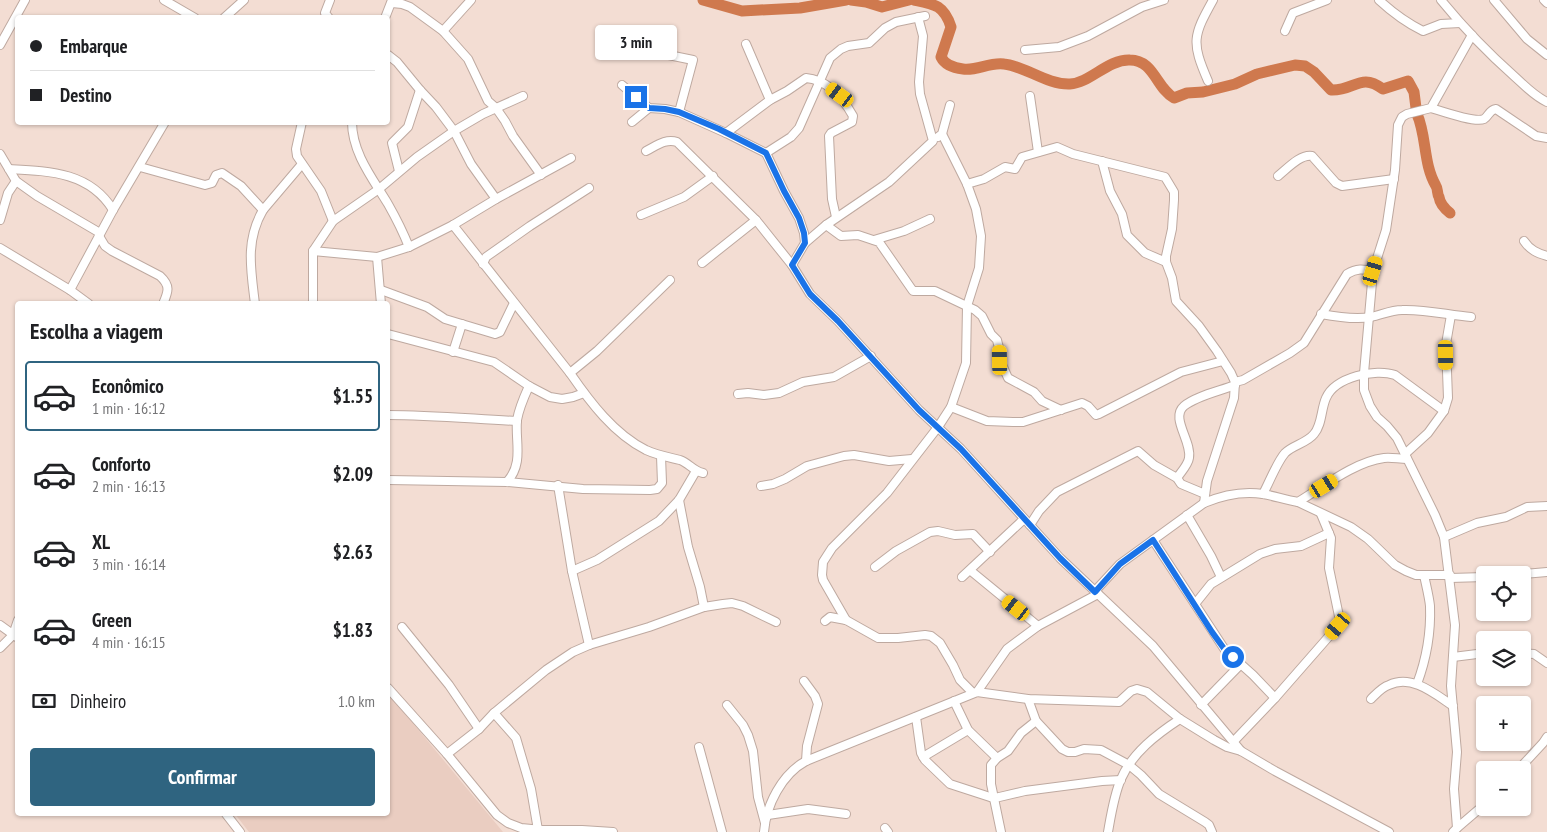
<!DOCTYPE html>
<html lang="pt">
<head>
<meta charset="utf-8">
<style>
	body { margin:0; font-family:"PT Sans Narrow",sans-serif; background:#f6f6f6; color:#202124; height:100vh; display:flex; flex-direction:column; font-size:19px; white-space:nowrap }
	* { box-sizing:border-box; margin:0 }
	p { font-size:16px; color:#757577 }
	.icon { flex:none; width:28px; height:28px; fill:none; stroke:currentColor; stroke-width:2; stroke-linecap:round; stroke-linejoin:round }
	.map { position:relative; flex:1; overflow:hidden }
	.sheet { position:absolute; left:15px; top:301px; width:375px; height:515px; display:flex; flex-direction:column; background:#fff; border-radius:5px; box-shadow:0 1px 4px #0004 }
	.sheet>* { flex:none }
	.banner { position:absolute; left:15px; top:15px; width:375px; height:110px; border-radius:5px; box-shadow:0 1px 4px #0004; display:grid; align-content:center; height:110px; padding:0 15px; background:#fff }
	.controls { position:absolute; left:1476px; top:566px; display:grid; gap:10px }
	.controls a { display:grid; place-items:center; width:55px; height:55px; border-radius:5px; background:#fff; box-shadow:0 1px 4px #0004; font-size:25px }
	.end { position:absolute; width:22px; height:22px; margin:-11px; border:6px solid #1a73e8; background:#fff; box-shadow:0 0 0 2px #fff }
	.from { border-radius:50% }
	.bubble { position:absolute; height:35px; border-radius:5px; background:#fff; box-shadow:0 1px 4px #0004; font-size:16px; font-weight:800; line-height:35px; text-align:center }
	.car { position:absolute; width:15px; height:30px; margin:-15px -8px; border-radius:6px; box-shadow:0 0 4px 1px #0007; background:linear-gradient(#f5c518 24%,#345 0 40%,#f5c518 0 76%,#345 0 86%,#f5c518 0) }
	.banner b { display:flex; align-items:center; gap:18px; height:48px; font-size:19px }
	.banner b+b { border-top:1px solid #e0e0e0 }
	.banner i { width:12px; height:12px; background:#202124 }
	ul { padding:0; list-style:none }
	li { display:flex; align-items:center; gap:15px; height:70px; margin:0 10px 8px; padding:0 5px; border:2px solid transparent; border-radius:5px }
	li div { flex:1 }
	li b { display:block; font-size:19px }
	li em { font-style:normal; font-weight:800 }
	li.on { border-color:#2f6480 }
	li>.icon { width:45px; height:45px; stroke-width:1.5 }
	h2 { padding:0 15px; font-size:22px; line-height:60px }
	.pay { display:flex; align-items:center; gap:12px; height:55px; padding:0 15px; font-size:19px }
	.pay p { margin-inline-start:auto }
	.cta { display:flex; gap:10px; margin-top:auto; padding:10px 15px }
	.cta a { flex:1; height:58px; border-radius:5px; background:#2f6480; color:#fff; font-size:20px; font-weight:800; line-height:58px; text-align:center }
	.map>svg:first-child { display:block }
</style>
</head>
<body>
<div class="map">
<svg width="1547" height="832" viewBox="0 0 1547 832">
	<rect width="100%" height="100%" fill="#f3ddd3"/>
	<!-- built -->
	<path fill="#eacdc1" d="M388 693 503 832H249L235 814H388Z"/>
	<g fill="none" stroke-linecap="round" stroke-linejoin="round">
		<!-- river -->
		<g stroke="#cf794e" stroke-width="11">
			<path d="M703 0 742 11 800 8 846 0"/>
			<path d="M851 0 866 2 882 7 909 0"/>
			<path d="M914 0C934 4 944 5 951 27L941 57C945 65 954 68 963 69 977 71 989 62 1004 64 1025 66 1047 85 1070 84 1090 83 1108 59 1130 60 1154 60 1156 88 1174 98L1187 93 1203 92 1235 84 1257 74 1295 65 1305 66 1314 72 1331 90C1355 91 1360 72 1383 89L1408 81 1414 92 1416 108"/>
			<path d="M1417 114C1427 137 1423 164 1436 186 1438 189 1437 194 1439 197 1440 204 1445 209 1450 213"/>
		</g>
		<defs>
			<g id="minor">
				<path d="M164 0 195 18"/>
				<path d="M1379 0C1393 13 1407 23 1423 31L1441 24 1460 23"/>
				<path d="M1441 0C1463 27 1487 52 1514 76 1524 85 1534 96 1547 102"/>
				<path d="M1494 0 1527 39 1547 55"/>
				<path d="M1544 0 1547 3"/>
				<path d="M392 3 402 4 410 7 443 31 468 59 488 101 496 108 505 121 513 136 541 175"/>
				<path d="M224 18 244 0"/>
				<path d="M329 18 325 13 330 0"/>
				<path d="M385 18 392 0"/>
				<path d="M443 31 471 0"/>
				<path d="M1285 31 1293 13 1327 0"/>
				<path d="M632 33 637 49 641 53H659L693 60 679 112"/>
				<path d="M746 44 770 100"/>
				<path d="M0 45 25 0"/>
				<path d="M1025 50 1059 47 1088 36 1142 7 1164 0"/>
				<path d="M388 55 397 62 420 90 436 107 454 131 471 164 496 199"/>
				<path d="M1208 81C1191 42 1193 36 1213 0"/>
				<path d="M622 85 649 108 665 109 679 112 726 133 766 153 784 191 799 218 804 233 805 243 792 265 810 294 838 321 919 410 961 449 1060 558 1153 646 1241 751"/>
				<path d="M1030 96 1038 152"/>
				<path d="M1431 108C1441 111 1475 123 1484 119 1489 116 1489 110 1496 109L1536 136 1547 138"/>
				<path d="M302 122 296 149 297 156 321 191 333 221"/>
				<path d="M352 122C352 153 373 179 388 204 396 218 403 232 409 247"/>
				<path d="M632 122 649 108"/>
				<path d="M726 133 770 100 787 91 806 78C828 80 843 98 853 116L852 122 831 133 829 136 832 199 836 217"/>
				<path d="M938 137 942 134 950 105"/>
				<path d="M646 151C656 146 666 138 677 142L756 220 792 265"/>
				<path d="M766 153 791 137 799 128 830 58 841 49 848 46 869 43 885 28 896 22 925 16"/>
				<path d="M0 154 16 181 37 196 100 233"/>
				<path d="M1102 161 1110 191 1122 214 1127 235 1145 253 1166 262"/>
				<path d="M140 167 205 185 212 183 216 175 222 173 241 186 263 210"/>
				<path d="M9 169C49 171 90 172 113 210"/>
				<path d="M399 171 392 143 408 127 420 90"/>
				<path d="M1278 176C1287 169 1300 154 1312 156L1336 183 1342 186 1394 179"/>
				<path d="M967 184 984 179 1005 167 1015 169 1022 157 1057 147 1073 154 1165 177 1174 192V200L1172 229 1166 256V262L1172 278 1176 301 1199 326 1217 351 1231 373 1235 382 1234 398 1207 481 1204 503"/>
				<path d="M641 215 684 197 713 176"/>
				<path d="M0 220 8 193 16 181"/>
				<path d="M453 225 570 373C590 402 614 434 646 450 657 455 668 457 680 460 689 463 693 471 703 473"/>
				<path d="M826 225 841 236 858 235 879 242 913 291H935L975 310 982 316 991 334 997 340 999 348 1000 360 1008 378 1034 392 1042 401 1061 410"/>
				<path d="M99 236 105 246 112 251 160 276C171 286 168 292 163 304"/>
				<path d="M874 240 904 231 930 219"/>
				<path d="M1524 241C1530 250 1537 253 1547 256"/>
				<path d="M805 243 826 225 889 182 933 141 920 94 919 82 923 36 918 17"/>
				<path d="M0 248 70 290 89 304"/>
				<path d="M313 251 377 257 409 247 453 225 496 199 571 158"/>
				<path d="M377 257 381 304"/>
				<path d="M702 263 756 220"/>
				<path d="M483 264 486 257 530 226 589 188"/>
				<path d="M70 290 113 210 165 122"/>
				<path d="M381 290 427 307 445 319 495 334 500 332 514 303"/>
				<path d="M255 304C251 270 245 241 263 210L302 164"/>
				<path d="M313 304V251L333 221 379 189 417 157 454 131 483 114 523 96"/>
				<path d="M1321 314C1337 317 1355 320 1371 317 1381 315 1391 310 1402 310 1425 309 1448 315 1471 317"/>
				<path d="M388 334 494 362 529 386 550 397 562 399 573 397 584 393"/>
				<path d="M453 352 462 324"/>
				<path d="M570 373 597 351 670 280"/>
				<path d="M1235 382 1243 380 1290 353 1304 343 1347 274C1357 268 1363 269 1373 271"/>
				<path d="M738 394 748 393 764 395 779 393 803 382 834 377 871 356"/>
				<path d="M951 407 987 421 1013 422H1023L1082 403 1088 406 1096 415 1099 414 1181 372 1223 361"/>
				<path d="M388 415C431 415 474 419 517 421"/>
				<path d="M1405 454 1428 433 1444 411 1448 398 1446 344 1451 315"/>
				<path d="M1177 478C1181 472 1188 465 1189 458 1192 441 1170 418 1184 406 1196 396 1220 391 1235 385"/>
				<path d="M388 480 507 482 583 489 650 490 657 489 662 483 661 456"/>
				<path d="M507 482C524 463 515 442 517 420 519 408 524 397 529 386"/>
				<path d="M558 485 572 571 589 645"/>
				<path d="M761 486 773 484 785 479 807 466 844 456 854 455 889 461 912 459"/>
				<path d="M1263 494C1269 483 1277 462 1285 453 1293 445 1307 443 1314 434 1322 425 1321 409 1326 398 1335 377 1376 368 1395 375L1444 411"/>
				<path d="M679 500 688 547 700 587 704 607"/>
				<path d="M1298 502 1351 527 1368 539 1395 565 1406 571 1416 575H1450"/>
				<path d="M1187 515 1211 556 1221 577"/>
				<path d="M1030 525 1039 511 1057 492 1138 451 1154 465 1177 478 1181 484 1205 494"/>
				<path d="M1444 537 1477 523 1506 517 1527 507 1547 506"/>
				<path d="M1153 540 1225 650 1253 675 1275 698"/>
				<path d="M875 567 896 551 930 532 938 531 955 535 973 534 990 552"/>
				<path d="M572 571 597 560 659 521 679 500 696 471"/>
				<path d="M971 571 1038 626"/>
				<path d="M1511 575 1547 572"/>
				<path d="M962 577 1024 519"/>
				<path d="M1450 578 1485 577"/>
				<path d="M1095 591 1120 564 1204 503C1223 495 1243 491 1263 494 1274 496 1286 500 1298 502 1323 487 1354 462 1384 458 1391 457 1399 459 1407 459"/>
				<path d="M1195 604 1211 584 1260 554 1275 549 1301 546 1329 533"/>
				<path d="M846 620 823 580 822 575 823 562 832 548 887 493 938 427 951 407 966 363 967 306 979 268 981 236 976 209 967 184 942 134"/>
				<path d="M825 621 830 617 846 620 878 638H898L925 635 931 636 940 643 953 665 960 680 973 693"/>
				<path d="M0 625 18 638"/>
				<path d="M402 627 449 685 479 729"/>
				<path d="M0 648 13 635 18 620"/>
				<path d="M1522 653 1534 654 1547 663"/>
				<path d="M1453 657 1485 653"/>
				<path d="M804 681 815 696 818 704 807 746 806 761"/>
				<path d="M1417 684C1426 660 1431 633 1430 606 1429 596 1426 585 1424 575"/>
				<path d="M388 688 447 754 497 815 508 823 521 828 542 830H582L613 832"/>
				<path d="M977 692 1007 649 1038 626 1098 594"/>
				<path d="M1028 699 1036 721 1062 749 1068 752H1075L1084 749 1101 750 1129 765 1141 775 1159 794 1205 822 1209 825 1212 832"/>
				<path d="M1371 699C1376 694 1382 687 1389 685 1412 674 1435 694 1453 706"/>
				<path d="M954 701 968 730 997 758"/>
				<path d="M727 705 743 725 748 735 753 751 758 797 765 823"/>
				<path d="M1201 705 1241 664"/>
				<path d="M494 713 516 738 531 789 538 830"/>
				<path d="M916 717 921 753 925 760 950 784 990 797 995 798 1025 791 1102 781 1121 780"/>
				<path d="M1234 741 1275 698 1338 626 1340 621 1329 568 1331 538 1321 514"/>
				<path d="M699 747 722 832"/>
				<path d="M447 754 479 729 494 713 546 670 573 652 589 645 649 627 704 607 723 604 732 603 743 606 776 622"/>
				<path d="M923 757 968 730"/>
				<path d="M1518 770 1543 743 1547 737"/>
				<path d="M226 814 240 832"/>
				<path d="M768 815 808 809 846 814"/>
				<path d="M885 828 888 832"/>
				<path d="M1457 828 1485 804"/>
				<path d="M764 832C766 805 782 774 806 761L977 692 1028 699 1119 702 1131 691 1137 689 1147 692 1180 719 1214 740 1227 747 1241 751 1275 771 1389 832"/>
				<path d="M1001 832 991 784V765L997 758 1008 751 1021 733 1036 721"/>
				<path d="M1108 832C1111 815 1114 795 1121 779 1132 753 1157 734 1180 719"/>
				<path d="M1453 832 1457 828 1454 789 1457 752 1451 686 1455 625 1444 537 1435 515 1397 438 1387 426 1377 417 1370 406 1364 390V373L1373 271 1386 230 1395 170 1398 125 1402 117 1407 114 1431 108 1472 35"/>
			</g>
		</defs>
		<!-- minor casing -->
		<use href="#minor" stroke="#bea9a0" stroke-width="10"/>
		<!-- minor -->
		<use href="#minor" stroke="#fff" stroke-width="8"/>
	</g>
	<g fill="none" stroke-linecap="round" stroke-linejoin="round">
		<!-- route -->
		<path stroke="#1a73e8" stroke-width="6" d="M636 97 649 108 665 109 679 112 719 129 766 153 784 191 799 218 804 233 805 243 792 265 810 294 838 321 919 410 961 449 1060 558 1095 592 1120 564 1153 540 1212 632 1225 650 1233 657"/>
	</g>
</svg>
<div class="controls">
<a><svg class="icon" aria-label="locate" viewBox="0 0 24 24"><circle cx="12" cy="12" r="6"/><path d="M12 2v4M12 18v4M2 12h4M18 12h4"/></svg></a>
<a><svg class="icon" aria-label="layers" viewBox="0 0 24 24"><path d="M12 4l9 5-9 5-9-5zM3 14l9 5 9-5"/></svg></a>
<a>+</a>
<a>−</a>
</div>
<i class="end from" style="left:1233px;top:657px"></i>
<i class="end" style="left:636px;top:97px"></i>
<div class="bubble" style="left:595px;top:25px;width:82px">3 min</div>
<i class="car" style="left:840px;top:95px;rotate:306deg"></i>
<i class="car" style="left:1373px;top:271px;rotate:17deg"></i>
<i class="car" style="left:1446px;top:355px;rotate:179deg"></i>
<i class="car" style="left:1000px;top:360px;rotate:359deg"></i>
<i class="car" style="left:1324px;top:486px;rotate:59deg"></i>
<i class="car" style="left:1016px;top:608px;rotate:308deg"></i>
<i class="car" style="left:1338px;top:626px;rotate:220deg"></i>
<div class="banner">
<b><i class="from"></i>Embarque</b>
<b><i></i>Destino</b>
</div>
<section class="sheet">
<h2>Escolha a viagem</h2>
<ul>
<li class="on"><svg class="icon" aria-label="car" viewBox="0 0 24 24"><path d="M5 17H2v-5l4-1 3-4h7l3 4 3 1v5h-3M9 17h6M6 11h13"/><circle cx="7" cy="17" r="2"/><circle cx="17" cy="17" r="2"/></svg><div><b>Econômico</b><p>1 min · 16:12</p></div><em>$1.55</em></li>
<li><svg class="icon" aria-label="car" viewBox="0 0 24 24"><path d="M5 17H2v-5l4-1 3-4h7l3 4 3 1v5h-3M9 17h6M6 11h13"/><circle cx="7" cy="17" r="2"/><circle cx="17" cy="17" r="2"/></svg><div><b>Conforto</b><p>2 min · 16:13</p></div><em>$2.09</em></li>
<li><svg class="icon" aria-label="car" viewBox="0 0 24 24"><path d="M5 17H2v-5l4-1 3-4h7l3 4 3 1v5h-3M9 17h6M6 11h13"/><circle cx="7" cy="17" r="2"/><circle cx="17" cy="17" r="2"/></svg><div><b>XL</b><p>3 min · 16:14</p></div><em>$2.63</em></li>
<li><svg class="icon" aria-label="car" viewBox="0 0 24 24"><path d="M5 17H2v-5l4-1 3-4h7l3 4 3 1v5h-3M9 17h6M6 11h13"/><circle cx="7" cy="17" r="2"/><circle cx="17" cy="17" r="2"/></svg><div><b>Green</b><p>4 min · 16:15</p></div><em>$1.83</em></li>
</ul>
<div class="pay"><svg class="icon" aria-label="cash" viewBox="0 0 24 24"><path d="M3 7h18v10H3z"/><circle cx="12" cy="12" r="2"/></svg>Dinheiro<p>1.0 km</p></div>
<div class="cta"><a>Confirmar</a></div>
</section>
</div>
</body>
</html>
